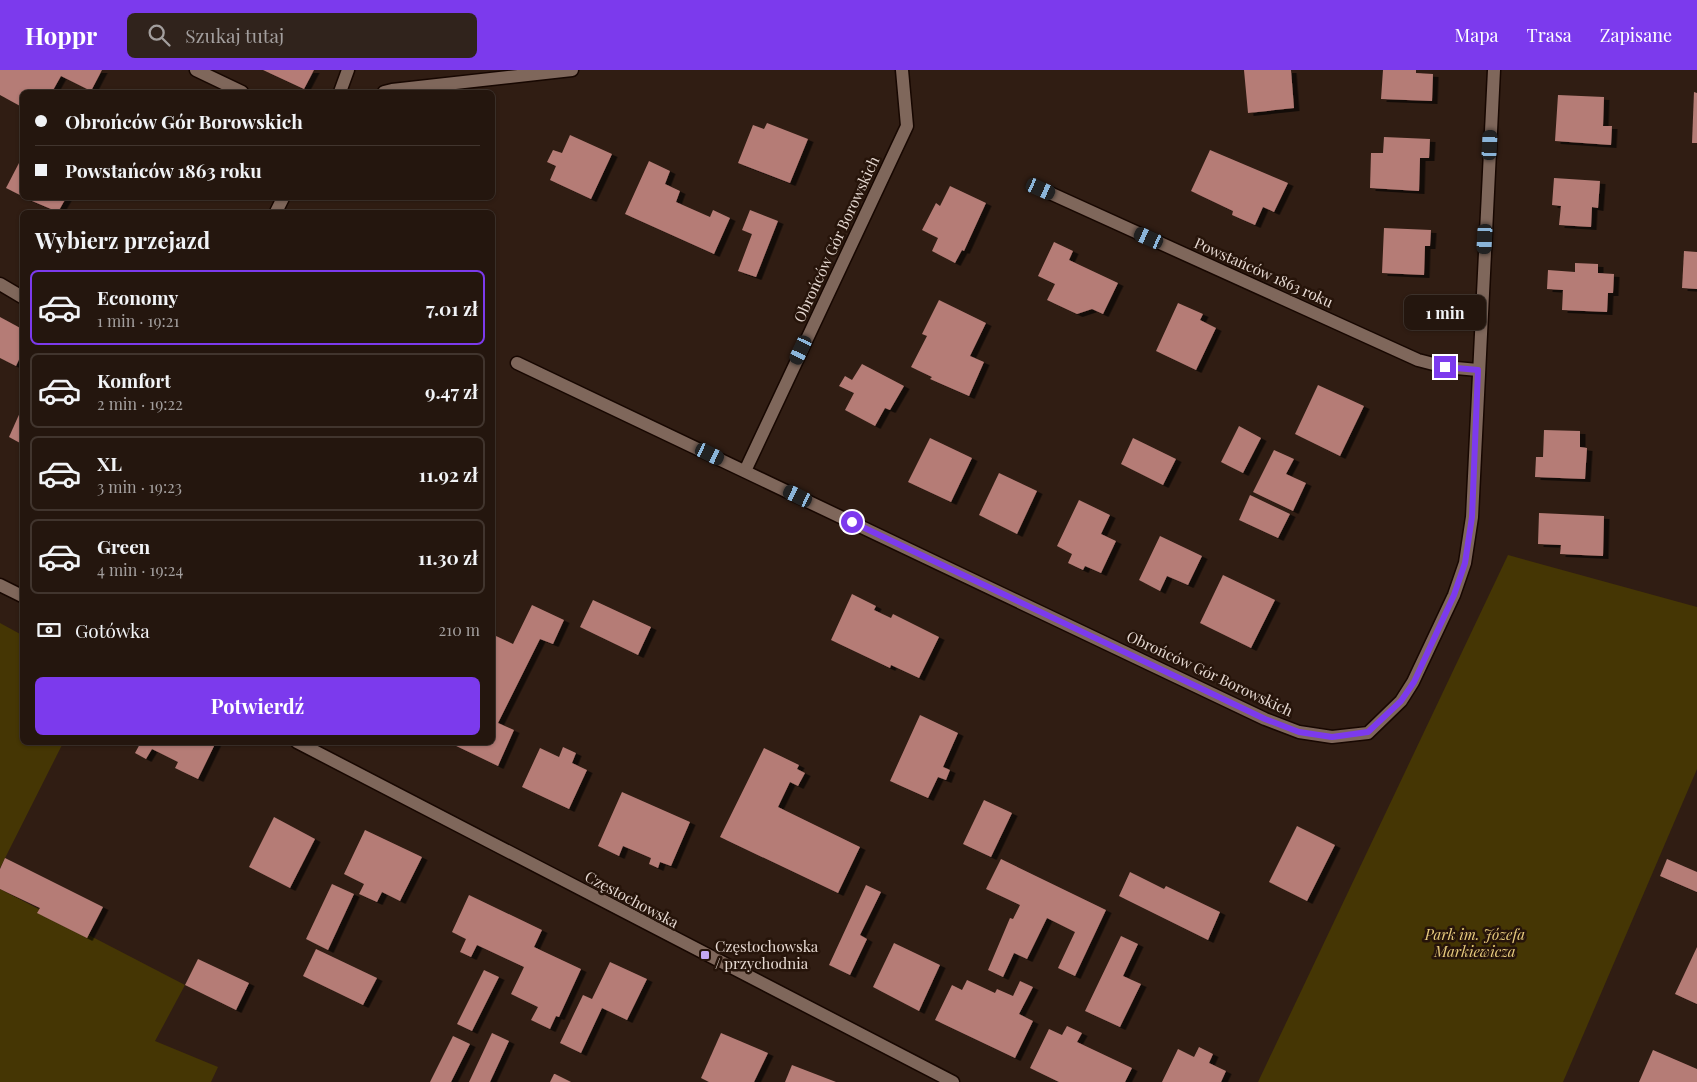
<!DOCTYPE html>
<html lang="pl">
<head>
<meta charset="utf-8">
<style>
	body { margin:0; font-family:"Playfair Display",serif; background:#30231c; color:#f1f3f6; height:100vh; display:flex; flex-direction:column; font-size:19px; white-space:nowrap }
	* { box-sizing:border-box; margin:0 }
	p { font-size:16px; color:#a39f9e }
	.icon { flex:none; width:28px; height:28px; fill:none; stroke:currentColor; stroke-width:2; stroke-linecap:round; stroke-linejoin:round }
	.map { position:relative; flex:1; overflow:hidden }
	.panel { position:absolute; left:20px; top:140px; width:475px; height:535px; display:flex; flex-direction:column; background:#24160e; border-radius:8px; box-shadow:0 1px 4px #0004,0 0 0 1px #41352e }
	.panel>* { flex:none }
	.banner { position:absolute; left:20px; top:20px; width:475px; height:110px; border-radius:8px; box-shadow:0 1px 4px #0004,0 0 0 1px #41352e; display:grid; align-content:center; height:110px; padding:0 15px; background:#24160e }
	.end { position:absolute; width:22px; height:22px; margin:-11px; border:6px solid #7c3aed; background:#fff; box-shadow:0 0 0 2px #fff }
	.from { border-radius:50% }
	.bubble { position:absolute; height:35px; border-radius:8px; background:#24160e; box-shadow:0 1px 4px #0004,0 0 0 1px #41352e; font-size:16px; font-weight:700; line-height:35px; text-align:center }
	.car { position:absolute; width:15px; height:30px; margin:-15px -8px; border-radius:6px; box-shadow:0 0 4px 1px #0007; background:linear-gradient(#222 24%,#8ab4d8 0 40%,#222 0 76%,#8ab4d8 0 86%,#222 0) }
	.banner b { display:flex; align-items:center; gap:18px; height:48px; font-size:19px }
	.banner b+b { border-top:1px solid #41352e }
	.banner i { width:12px; height:12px; background:#f1f3f6 }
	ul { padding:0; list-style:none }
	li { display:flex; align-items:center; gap:15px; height:75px; margin:0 10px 8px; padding:0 5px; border:2px solid #41352e; border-radius:8px }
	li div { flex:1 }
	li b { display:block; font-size:19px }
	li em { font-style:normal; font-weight:700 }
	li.on { border-color:#7c3aed }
	li>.icon { width:45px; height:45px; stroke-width:1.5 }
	h2 { padding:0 15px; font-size:22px; line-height:60px }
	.pay { display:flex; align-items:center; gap:12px; height:55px; padding:0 15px; font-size:19px }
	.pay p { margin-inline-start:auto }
	.primary-button { display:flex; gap:10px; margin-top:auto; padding:10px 15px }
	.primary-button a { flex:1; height:58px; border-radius:8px; background:#7c3aed; color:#fff; font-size:20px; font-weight:700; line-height:58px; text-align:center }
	header { display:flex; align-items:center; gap:30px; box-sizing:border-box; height:70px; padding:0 25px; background:#7c3aed; color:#fff }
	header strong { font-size:24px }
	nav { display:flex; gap:28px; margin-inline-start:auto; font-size:18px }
	.search { width:350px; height:45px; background:#30231c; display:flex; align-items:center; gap:12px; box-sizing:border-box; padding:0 18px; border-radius:8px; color:#a39f9e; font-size:19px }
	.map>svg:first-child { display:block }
</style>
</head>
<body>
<header>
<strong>Hoppr</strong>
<div class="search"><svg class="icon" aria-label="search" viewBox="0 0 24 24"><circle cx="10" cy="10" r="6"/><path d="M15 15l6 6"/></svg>Szukaj tutaj</div>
<nav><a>Mapa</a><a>Trasa</a><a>Zapisane</a></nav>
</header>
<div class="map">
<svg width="1697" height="1012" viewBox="0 0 1697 1012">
	<defs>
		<filter id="shadow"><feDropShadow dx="5.5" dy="3" stdDeviation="0" flood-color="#0009"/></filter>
	</defs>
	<rect width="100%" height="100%" fill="#301d13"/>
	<!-- green -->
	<g fill="#453604">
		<path d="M1508 485 1697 537V699L1563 1012H1258Z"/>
		<path d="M0 553 22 565V672L63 673 0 798Z"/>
		<path d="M0 819 185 915 155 971 218 997 211 1012H0Z"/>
	</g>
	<!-- building -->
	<g fill="#b57c76" filter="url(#shadow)">
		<path d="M0 0H102L91 21 61 6 52 22H22V37L0 25Z"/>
		<path d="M263 0H314L304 19Z"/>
		<path d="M1244 0H1291L1294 38 1248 43Z"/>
		<path d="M1383 0H1416V3L1433 4 1432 31 1381 29Z"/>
		<path d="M1694 22 1697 23V73H1692Z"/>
		<path d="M1558 25 1604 27 1603 56H1612L1611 75 1555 71Z"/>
		<path d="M767 53 808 69 790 113 738 93 753 55 764 59Z"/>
		<path d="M570 65 612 84 591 129 550 110 556 96 547 92 553 80 562 83Z"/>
		<path d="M1384 67 1430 69 1429 88H1420L1419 121 1370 118 1371 83H1383Z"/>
		<path d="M1210 80 1288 113 1274 142 1263 137 1255 155 1232 145 1233 141 1191 121Z"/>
		<path d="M649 91 670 101 665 114 680 121 676 132 710 147 713 140 730 148 714 184 625 144Z"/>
		<path d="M19 93 22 95V126L6 118Z"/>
		<path d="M1554 108 1600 111 1598 138 1592 137 1591 157 1559 155 1561 136 1552 135Z"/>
		<path d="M950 116 986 133 964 181 962 180 955 193 932 181 938 168 922 160 936 133 940 136Z"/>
		<path d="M25 128H66L58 142Z"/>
		<path d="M750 140 778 151 756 207 738 201 752 164 742 160Z"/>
		<path d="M1384 158 1431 160 1430 176H1425L1424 205 1382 203Z"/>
		<path d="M1054 172 1073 181 1069 190 1118 213 1103 244 1092 239 1077 244 1047 230 1055 214 1038 206Z"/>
		<path d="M1684 181 1697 182V219L1682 218Z"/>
		<path d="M1575 193 1598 194V203L1614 204 1613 223H1608L1607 242 1562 240 1563 220 1547 219 1548 200 1575 202Z"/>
		<path d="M939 230 986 253 970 286 984 292 969 326 930 309 932 307 911 297 927 266 922 264Z"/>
		<path d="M1178 233 1203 244 1200 250 1216 258 1196 300 1156 281Z"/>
		<path d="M0 247 22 259V283L16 296 0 288Z"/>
		<path d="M862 294 904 316 890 340 885 338 875 356 845 340 854 323 839 316 845 306 852 310Z"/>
		<path d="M1318 315 1364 336 1340 386 1295 364Z"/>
		<path d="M22 338V374L9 367Z"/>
		<path d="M1239 356 1261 368 1243 403 1221 392Z"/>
		<path d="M1544 360 1580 361V377L1587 378 1585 409 1535 407 1536 387H1543Z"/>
		<path d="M930 368 972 388 951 432 908 412Z"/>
		<path d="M1133 368 1176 389 1163 415 1121 394Z"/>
		<path d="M1274 380 1294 389 1286 404 1306 413 1293 441 1253 422Z"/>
		<path d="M999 403 1037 421 1017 464 979 445Z"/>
		<path d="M1250 425 1290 444 1278 468 1239 450Z"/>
		<path d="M1079 430 1110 445 1101 464 1116 471 1101 503 1085 496 1083 500 1068 493 1072 484 1057 476Z"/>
		<path d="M1539 443 1604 446 1603 486 1560 484 1561 475 1538 474Z"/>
		<path d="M1160 466 1202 486 1188 515 1167 506 1160 521 1139 510Z"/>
		<path d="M1223 505 1275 530 1251 578 1200 553Z"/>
		<path d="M852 524 876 536 874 540 891 548 893 544 939 567 919 608 891 595 890 598 831 570Z"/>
		<path d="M593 530 651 557 638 585 580 557Z"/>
		<path d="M532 535 564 550 553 574 540 569 498 653 514 660 498 696 448 672H492V574L496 566 513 574Z"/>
		<path d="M920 645 958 663 943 697 950 700 946 710 938 707 928 728 890 711Z"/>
		<path d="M141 672H216L198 709 175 698 178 692 152 679 146 689 135 683Z"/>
		<path d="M563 677 576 683 572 693 587 700 569 739 522 717 540 678 559 687Z"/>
		<path d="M764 678 799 695 797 699 805 703 798 716 790 712 778 737 860 777 838 823 720 767Z"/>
		<path d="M622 722 690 752 671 796 660 792 658 798 649 794 651 788 623 776 619 786 598 776Z"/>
		<path d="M984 730 1012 743 991 787 963 774Z"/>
		<path d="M274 747 315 769 290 818 249 797Z"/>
		<path d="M1297 756 1335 775 1307 831 1269 812Z"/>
		<path d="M365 760 422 787 400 831 382 822 377 832 359 824 364 814 344 804Z"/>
		<path d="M5 788 103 837 87 868 37 843 40 838 0 819V799Z"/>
		<path d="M1001 789 1106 840 1075 906 1058 898 1075 862 1047 848 1027 889 1014 883 1003 907 988 900 1010 848 1013 849 1020 835 986 819Z"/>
		<path d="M1667 789 1697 802V822L1660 806Z"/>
		<path d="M1130 802 1164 819 1166 816 1220 842 1208 870 1119 826Z"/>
		<path d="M332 814 354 824 328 880 306 869Z"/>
		<path d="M866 815 881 822 860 865 867 869 850 905 829 895Z"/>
		<path d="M469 825 542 860 534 877 581 899 559 947 556 946 550 959 531 950 538 937 511 924 524 897 477 875 471 887 460 882 466 869 452 862Z"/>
		<path d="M1121 866 1138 874 1123 906 1141 914 1120 957 1085 941Z"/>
		<path d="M894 873 940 895 919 941 873 917Z"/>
		<path d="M1697 877V934L1675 924Z"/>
		<path d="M316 879 377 908 363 935 303 906Z"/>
		<path d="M198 889 249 913 236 940 185 915Z"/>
		<path d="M610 892 647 909 627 950 602 938 581 983 560 973 583 925 592 929Z"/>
		<path d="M484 900 499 907 472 961 457 954Z"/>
		<path d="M967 910 995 923 997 919 1013 926 1020 911 1033 917 1019 944 1033 951 1015 988 935 950 952 915 962 920Z"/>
		<path d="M1067 956 1082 963 1077 972 1132 998 1125 1012H1059L1030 998 1049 959 1062 965Z"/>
		<path d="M492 963 509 971 490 1012H469Z"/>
		<path d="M721 963 768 983 754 1012H709L701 1008Z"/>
		<path d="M453 966 470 974 451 1012H430Z"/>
		<path d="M1199 977 1213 984 1209 993 1226 1001 1221 1012H1162L1178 979 1194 987Z"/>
		<path d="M1653 980 1697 999V1012H1639Z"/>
		<path d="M792 995 836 1012H785Z"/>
		<path d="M554 1004H555L571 1012H550Z"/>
	</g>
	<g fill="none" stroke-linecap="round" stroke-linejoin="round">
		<defs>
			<g id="minor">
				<path d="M196 0 242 22"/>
				<path d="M340 22 348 0"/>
				<path d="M384 22 392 20 572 0"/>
				<path d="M1041 119 1418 290 1445 297 1478 300"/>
				<path d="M276 142 283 128"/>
				<path d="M0 214 22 227"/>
				<path d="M517 293 1265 649 1299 662 1332 667 1368 663 1401 631 1413 612 1454 525 1465 493 1472 447 1494 0"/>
				<path d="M745 401 907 56 902 0"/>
				<path d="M0 515 22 526"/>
				<path d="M297 672 953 1012"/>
			</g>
		</defs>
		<!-- minor casing -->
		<use href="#minor" stroke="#170701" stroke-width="15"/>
		<!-- minor -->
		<use href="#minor" stroke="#7f675b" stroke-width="12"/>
	</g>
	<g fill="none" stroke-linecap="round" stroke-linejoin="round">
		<!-- route -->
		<path stroke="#7c3aed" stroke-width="6" d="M852 452 1265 649 1299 662 1332 667 1368 662 1401 631 1414 612 1454 525 1465 493 1472 447 1478 300 1445 297"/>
	</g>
	<!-- markers -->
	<rect fill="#c4a7f1" stroke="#26140a" stroke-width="2" x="700" y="880" width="10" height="10" rx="2.5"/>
	<g text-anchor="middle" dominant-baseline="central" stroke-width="5" stroke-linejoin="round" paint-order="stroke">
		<!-- street labels -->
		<g font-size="15" fill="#e7dad3" stroke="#26140a">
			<text transform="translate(836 169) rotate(-65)">Obrońców Gór Borowskich</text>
			<text transform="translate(1264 202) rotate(24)">Powstańców 1863 roku</text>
			<text transform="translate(1210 603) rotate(25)">Obrońców Gór Borowskich</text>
			<text transform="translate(632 829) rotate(28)">Częstochowska</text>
		</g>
		<!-- park labels -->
		<g font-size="15" font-style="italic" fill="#e8cb7e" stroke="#26140a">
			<text x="1475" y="864">Park im. Józefa<tspan x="1475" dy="17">Markiewicza</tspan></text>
		</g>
		<!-- poi labels -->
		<g font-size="15" fill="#e7dad3" stroke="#26140a" text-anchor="start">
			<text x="715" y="876">Częstochowska<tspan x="715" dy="17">/ przychodnia</tspan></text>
		</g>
	</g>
</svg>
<i class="end from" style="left:852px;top:452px"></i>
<i class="end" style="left:1445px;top:297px"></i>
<div class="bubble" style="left:1404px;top:225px;width:82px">1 min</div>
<i class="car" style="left:1490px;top:75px;rotate:3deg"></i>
<i class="car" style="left:1041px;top:119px;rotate:114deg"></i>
<i class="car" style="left:1149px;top:168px;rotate:294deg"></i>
<i class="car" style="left:1485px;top:169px;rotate:183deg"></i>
<i class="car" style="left:801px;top:280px;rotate:205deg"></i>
<i class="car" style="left:710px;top:384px;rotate:116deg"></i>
<i class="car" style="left:798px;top:426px;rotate:296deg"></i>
<div class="banner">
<b><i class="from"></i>Obrońców Gór Borowskich</b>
<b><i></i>Powstańców 1863 roku</b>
</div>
<section class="panel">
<h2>Wybierz przejazd</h2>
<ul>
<li class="on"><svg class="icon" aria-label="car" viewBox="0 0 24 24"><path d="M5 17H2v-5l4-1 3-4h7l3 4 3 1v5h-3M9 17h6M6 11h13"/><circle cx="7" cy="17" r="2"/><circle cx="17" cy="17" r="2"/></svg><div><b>Economy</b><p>1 min · 19:21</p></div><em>7.01 zł</em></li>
<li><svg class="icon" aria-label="car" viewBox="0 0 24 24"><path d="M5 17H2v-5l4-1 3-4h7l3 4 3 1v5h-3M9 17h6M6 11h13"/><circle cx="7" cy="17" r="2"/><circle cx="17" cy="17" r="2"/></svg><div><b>Komfort</b><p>2 min · 19:22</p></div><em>9.47 zł</em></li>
<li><svg class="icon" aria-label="car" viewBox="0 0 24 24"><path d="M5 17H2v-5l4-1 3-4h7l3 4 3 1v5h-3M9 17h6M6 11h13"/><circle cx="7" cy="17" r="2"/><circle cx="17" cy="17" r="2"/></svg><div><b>XL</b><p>3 min · 19:23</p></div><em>11.92 zł</em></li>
<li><svg class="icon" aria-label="car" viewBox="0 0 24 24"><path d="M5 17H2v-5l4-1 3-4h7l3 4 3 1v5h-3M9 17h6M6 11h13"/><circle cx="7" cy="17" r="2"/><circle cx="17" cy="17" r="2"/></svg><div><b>Green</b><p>4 min · 19:24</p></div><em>11.30 zł</em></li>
</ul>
<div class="pay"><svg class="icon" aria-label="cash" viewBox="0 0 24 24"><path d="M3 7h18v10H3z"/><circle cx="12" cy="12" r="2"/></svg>Gotówka<p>210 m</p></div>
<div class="primary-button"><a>Potwierdź</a></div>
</section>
</div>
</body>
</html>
